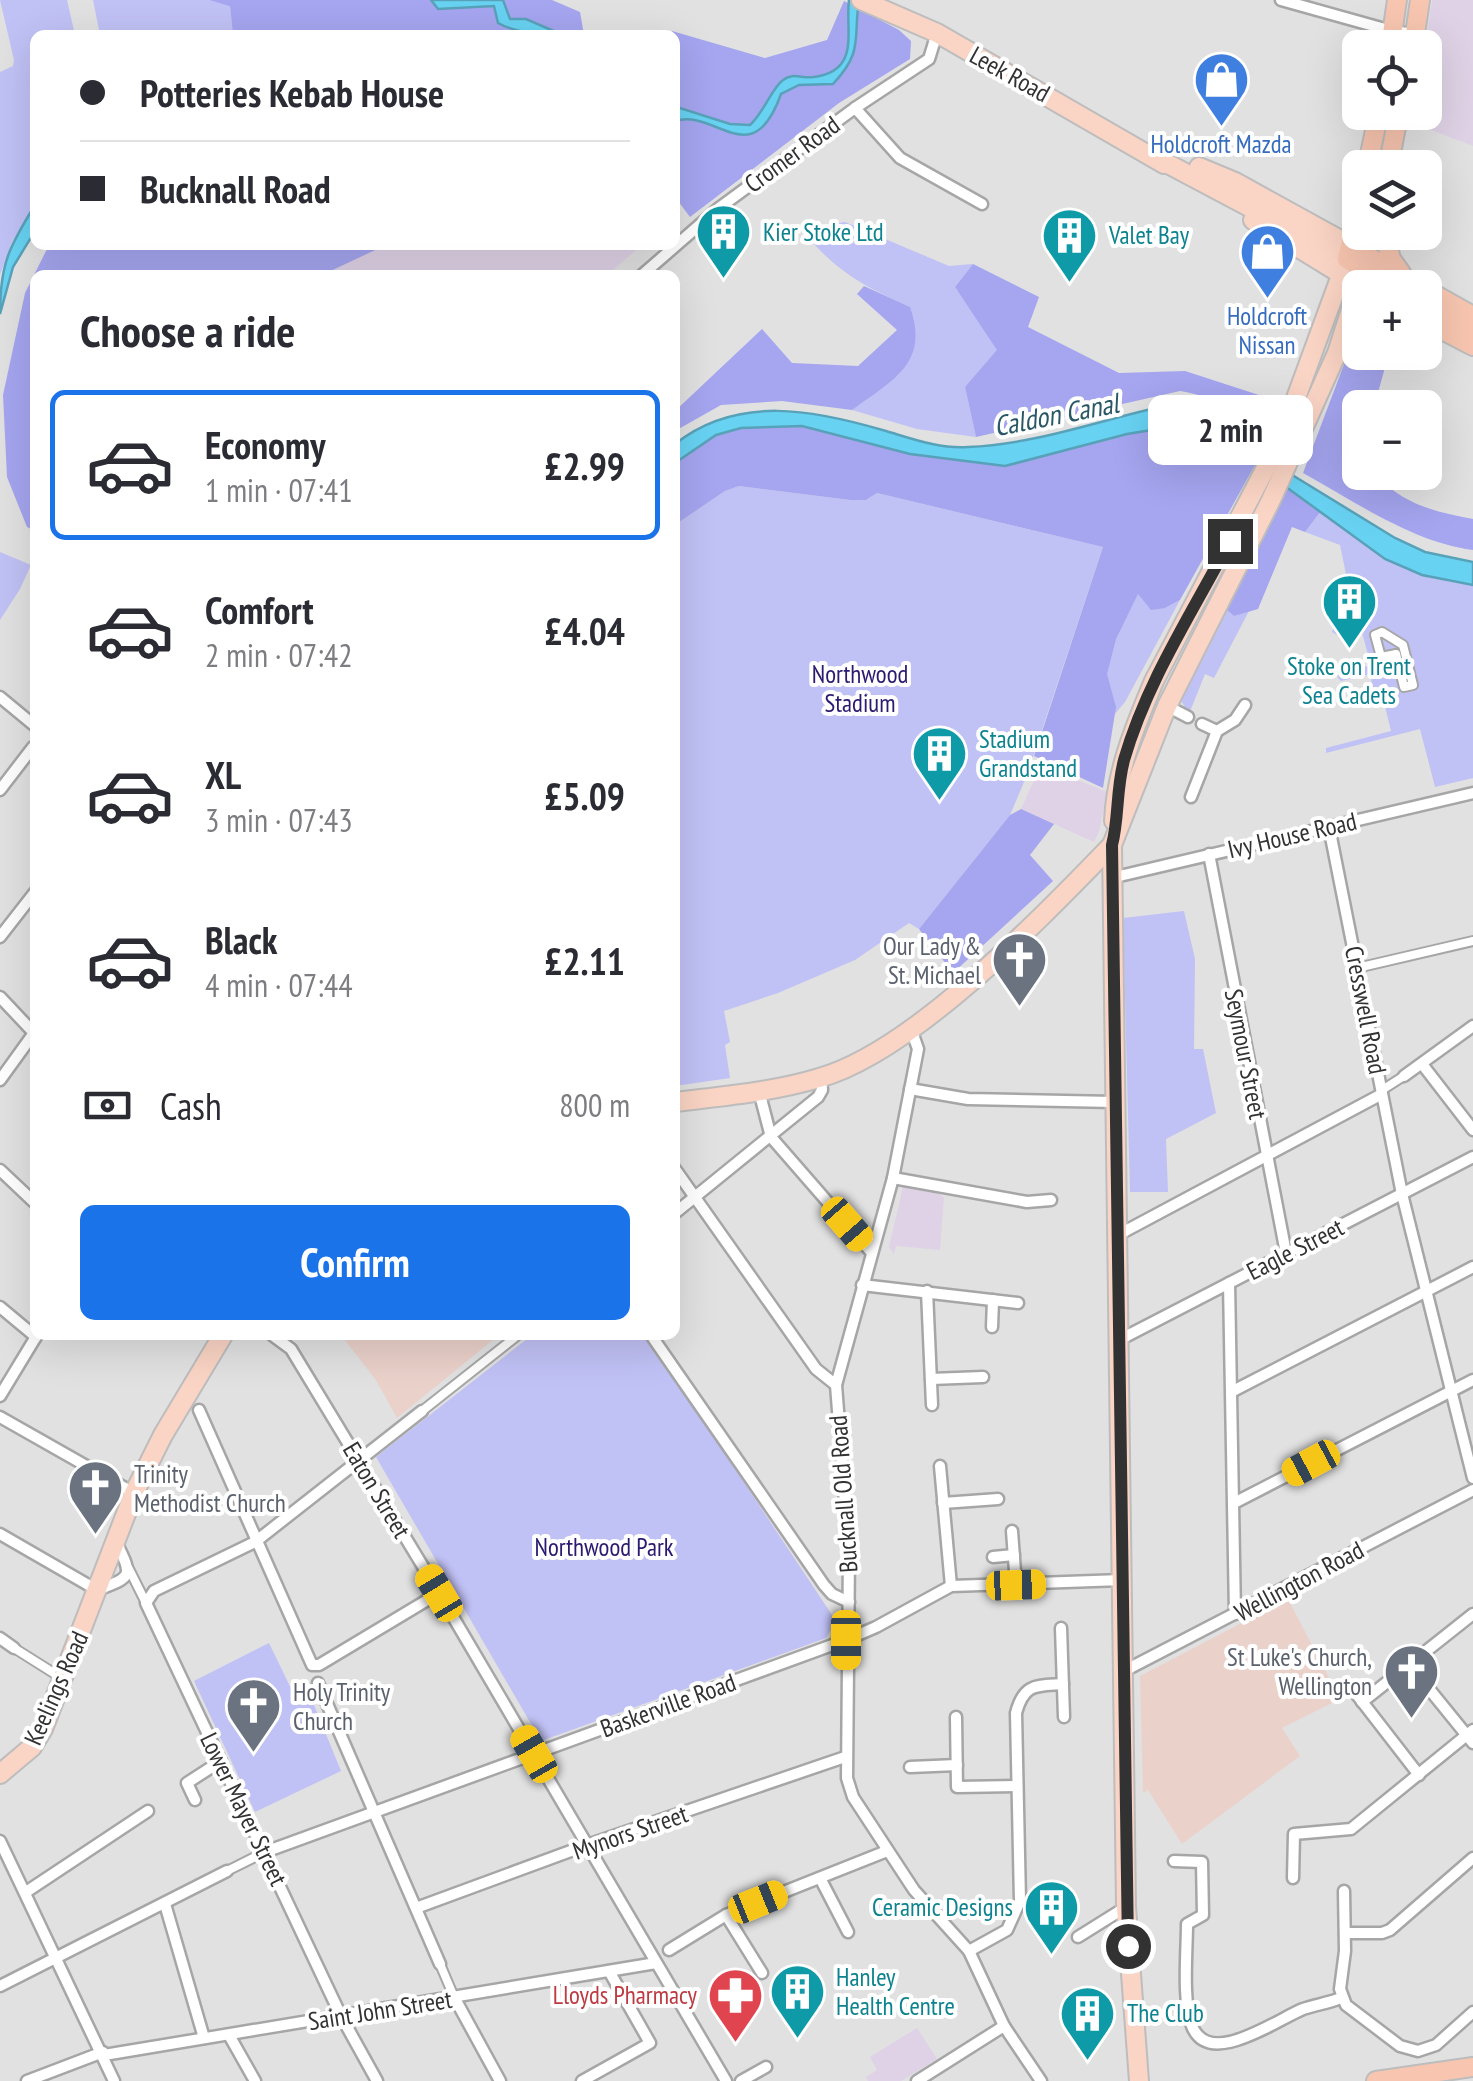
<!DOCTYPE html>
<html lang="en">
<head>
<meta charset="utf-8">
<style>
	body { margin:0; font-family:"PT Sans Narrow",sans-serif; background:#f2f2f3; color:#2b2b33; height:100vh; display:flex; flex-direction:column; font-size:38px; white-space:nowrap }
	* { box-sizing:border-box; margin:0 }
	p { font-size:32px; color:#7c7c81 }
	.icon { flex:none; width:55px; height:55px; fill:none; stroke:currentColor; stroke-width:2; stroke-linecap:round; stroke-linejoin:round }
	.map { position:relative; flex:1; overflow:hidden }
	.panel { position:absolute; left:30px; top:270px; width:650px; height:1070px; display:flex; flex-direction:column; background:#fff; border-radius:15px; box-shadow:0 10px 40px #0002 }
	.panel>* { flex:none }
	.top-card { position:absolute; left:30px; top:30px; width:650px; height:220px; border-radius:15px; box-shadow:0 10px 40px #0002; display:grid; align-content:center; height:220px; padding:0 50px; background:#fff }
	.controls { position:absolute; left:1342px; top:30px; display:grid; gap:20px }
	.controls a { display:grid; place-items:center; width:100px; height:100px; border-radius:15px; background:#fff; box-shadow:0 10px 40px #0002; font-size:50px }
	.end { position:absolute; width:45px; height:45px; margin:-22px; border:12px solid #323233; background:#fff; box-shadow:0 0 0 5px #fff }
	.from { border-radius:50% }
	.bubble { position:absolute; height:70px; border-radius:15px; background:#fff; box-shadow:0 10px 40px #0002; font-size:32px; font-weight:700; line-height:70px; text-align:center }
	.car { position:absolute; width:30px; height:60px; margin:-30px -15px; border-radius:12px; box-shadow:0 0 8px 2px #0007; background:linear-gradient(#f5c518 24%,#345 0 40%,#f5c518 0 76%,#345 0 86%,#f5c518 0) }
	.top-card b { display:flex; align-items:center; gap:35px; height:95px; font-size:38px }
	.top-card b+b { border-top:2px solid #e1e1e2 }
	.top-card i { width:25px; height:25px; background:#2b2b33 }
	ul { padding:0; list-style:none }
	li { display:flex; align-items:center; gap:30px; height:150px; margin:0 20px 15px; padding:0 30px; border:5px solid transparent; border-radius:15px }
	li div { flex:1 }
	li b { display:block; font-size:38px }
	li em { font-style:normal; font-weight:700 }
	li.selected { border-color:#1a73e8 }
	li>.icon { width:90px; height:90px; stroke-width:1.5 }
	h2 { padding:0 50px; font-size:45px; line-height:120px }
	.pay { display:flex; align-items:center; gap:25px; height:110px; padding:0 50px; font-size:38px }
	.pay p { margin-inline-start:auto }
	.action { display:flex; gap:20px; margin-top:auto; padding:20px 50px }
	.action a { flex:1; height:115px; border-radius:15px; background:#1a73e8; color:#fff; font-size:40px; font-weight:700; line-height:115px; text-align:center }
	.map>svg:first-child { display:block }
</style>
</head>
<body>
<div class="map">
<svg width="1473" height="2081" viewBox="0 0 1473 2081">
	<rect width="100%" height="100%" fill="#e1e1e2"/>
	<!-- industrial -->
	<g fill="#dfd2e6">
		<path d="M1432 0H1473V146L1413 123 1414 113 1425 112V50Z"/>
		<path d="M386 245H642L607 275H322Z"/>
		<path d="M1041 765 1107 792 1099 832 1094 842 1021 809Z"/>
		<path d="M903 1187 939 1193 944 1198 940 1250 896 1246 894 1254 889 1247Z"/>
		<path d="M917 2028 937 2059 901 2081H868L866 2077 877 2070 870 2057Z"/>
	</g>
	<!-- education -->
	<g fill="#ead1ca">
		<path d="M341 1335H499L397 1418 376 1380Z"/>
		<path d="M1288 1599 1340 1699 1282 1728 1300 1756 1182 1844 1148 1790 1143 1793 1140 1676Z"/>
	</g>
	<!-- green -->
	<g fill="#c0c1f5">
		<path d="M0 0H67L75 35H35V205L12 242 0 275V72L13 66 14 60Z"/>
		<path d="M93 0H209L230 5 233 35H100Z"/>
		<path d="M845 222 949 266 973 264 955 287 998 350 965 387 976 437 917 429 852 410 899 374 910 307C859 284 838 272 801 230Z"/>
		<path d="M739 486 850 500H866L877 493 1103 547 1027 775 1010 815 919 929 909 923 855 960 778 993 724 1011 730 1042 725 1045 730 1078 675 1086V525L725 491Z"/>
		<path d="M1321 511C1367 547 1413 580 1473 585V778L1435 787 1420 729 1326 753V748L1391 731 1381 690 1372 691 1371 674 1341 681 1338 678 1337 675 1371 665 1361 629 1337 635 1332 632 1348 584 1340 545 1305 532Z"/>
		<path d="M0 552 31 565 20 589 0 620Z"/>
		<path d="M1138 593 1165 608 1180 600 1125 702 1114 715C1117 700 1108 689 1107 675 1106 648 1128 617 1138 593Z"/>
		<path d="M1224 609 1234 616 1250 609 1214 678 1205 674 1189 714 1180 699Z"/>
		<path d="M1184 911 1195 959 1194 1049H1203L1216 1113 1166 1139 1168 1192H1130L1123 918Z"/>
		<path d="M532 1335H646L836 1621 826 1638 541 1741 376 1457Z"/>
		<path d="M269 1643 299 1705 312 1700 341 1771 255 1812 194 1681Z"/>
	</g>
	<!-- forest -->
	<g fill="#a5a5f0">
		<path d="M209 0H552L580 12 584 35H233L230 6Z"/>
		<path d="M844 1 899 30 911 41 910 59 839 103 690 217 675 197V35H670L672 31 765 58 827 40Z"/>
		<path d="M49 245H386L322 275H35V531L27 527 7 477 3 395 25 293Z"/>
		<path d="M973 264 1039 297 1028 327 1119 373 1185 371 1274 400 1262 436C1234 409 1219 398 1180 391L976 437 965 387 997 350 955 287Z"/>
		<path d="M864 286 910 307C930 364 892 380 852 410L782 401 721 405 675 431V411L762 329 792 363 858 366 897 330 857 294Z"/>
		<path d="M1360 322V352L1389 353 1374 407 1360 408V472L1376 473C1400 504 1436 512 1473 519V550C1412 542 1356 502 1303 473Z"/>
		<path d="M802 426 910 454 1005 466 1127 434 1170 427 1213 433 1255 465 1180 600 1165 608 1151 610 1138 594 1116 639 1107 674 1116 707 1103 788 1034 756 1103 547 877 493 866 500H850L739 486 725 491 675 525V463L716 435 741 428Z"/>
		<path d="M1285 484 1321 511 1305 532 1292 527 1258 609 1234 616 1225 609Z"/>
		<path d="M1021 809 1054 824 1030 855 1053 881 953 973 919 929 1010 815Z"/>
	</g>
	<!-- water -->
	<g fill="#68d2f2" stroke="#58a2b9" stroke-width="2.5">
		<path d="M431 0H503L510 19H526L563 35C542 35 516 33 498 23L494 6 438 9Z"/>
		<path d="M849 0H859C853 39 864 51 833 84L799 85 781 94C752 175 716 108 675 121V110L680 108 730 124 750 125C764 112 772 88 783 80 793 72 802 79 814 77 861 71 845 31 849 0Z"/>
		<path d="M35 205V231L13 267 0 314C0 264 9 247 35 205Z"/>
		<path d="M1178 403C1208 406 1246 424 1258 454L1395 538 1425 552 1473 562V585L1422 575 1385 559 1212 433 1170 427 1127 434 1005 466 910 454 802 426 741 428 716 435 675 463V444C738 394 815 410 886 431 913 439 940 449 968 447 1040 444 1108 417 1178 403Z"/>
	</g>
	<g fill="none" stroke-linecap="round" stroke-linejoin="round">
		<defs>
			<g id="pedestrian">
				<path d="M1382 632 1403 645 1413 685 1404 687 1396 654 1381 657 1375 635Z"/>
				<path d="M1357 968 1473 941"/>
				<path d="M1382 1090 1404 1076"/>
				<path d="M422 1411 518 1335"/>
				<path d="M129 1569 146 1603"/>
				<path d="M14 1648 60 1677"/>
				<path d="M227 1871 265 1852"/>
				<path d="M440 1964 454 1997"/>
			</g>
			<g id="minor">
				<path d="M1281 0 1392 31 1415 34"/>
				<path d="M855 108 900 158 982 204"/>
				<path d="M642 275 719 208 855 108 929 59 937 33"/>
				<path d="M0 697 35 726"/>
				<path d="M1167 706 1188 717"/>
				<path d="M1202 724 1217 731"/>
				<path d="M0 790 33 747"/>
				<path d="M1191 797 1217 731 1235 720 1245 705"/>
				<path d="M1329 827 1402 1194 1473 1478"/>
				<path d="M1209 854 1286 1253"/>
				<path d="M1111 878 1473 793"/>
				<path d="M0 937 35 892"/>
				<path d="M0 997 35 1034"/>
				<path d="M911 1029 918 1049 893 1178 836 1385 849 1552 847 1778 853 1797 914 1890 969 1951 1004 2026 1041 2081"/>
				<path d="M1422 1064 1473 1130"/>
				<path d="M1404 1076 1473 1026"/>
				<path d="M0 1080 34 1033"/>
				<path d="M910 1089 968 1099 1114 1102"/>
				<path d="M759 1091 771 1137 872 1253"/>
				<path d="M675 1169 816 1369 836 1385"/>
				<path d="M0 1170 35 1203"/>
				<path d="M893 1178 1027 1202 1051 1200"/>
				<path d="M675 1213 818 1097 822 1090 821 1078"/>
				<path d="M1116 1236 1382 1094"/>
				<path d="M1229 1283 1235 1614"/>
				<path d="M862 1285 1018 1303"/>
				<path d="M927 1291 932 1405"/>
				<path d="M0 1307 36 1337"/>
				<path d="M992 1327 993 1300"/>
				<path d="M272 1335 291 1349 439 1593 726 2081"/>
				<path d="M651 1335 824 1585 832 1594 849 1602"/>
				<path d="M1119 1340 1473 1157"/>
				<path d="M931 1379 983 1377"/>
				<path d="M1233 1391 1473 1267"/>
				<path d="M0 1396 37 1335"/>
				<path d="M199 1410 312 1665H319L439 1593"/>
				<path d="M0 1417 134 1493"/>
				<path d="M940 1466 951 1586"/>
				<path d="M943 1503 998 1499"/>
				<path d="M1234 1503 1473 1380"/>
				<path d="M1012 1531 1016 1585"/>
				<path d="M0 1534 97 1590C133 1577 133 1576 116 1542"/>
				<path d="M993 1557 1014 1555"/>
				<path d="M1061 1628 1064 1717"/>
				<path d="M0 1638 14 1648"/>
				<path d="M1408 1663 1473 1743"/>
				<path d="M1124 1671 1473 1490"/>
				<path d="M318 1683 440 1964"/>
				<path d="M1357 1695 1419 1775"/>
				<path d="M1362 1702 1473 1614"/>
				<path d="M956 1717 957 1787 1017 1786"/>
				<path d="M910 1767 957 1765"/>
				<path d="M195 1800 187 1783 221 1761"/>
				<path d="M0 1841 114 2081"/>
				<path d="M265 1852 846 1640 876 1627 951 1586 1122 1580"/>
				<path d="M1174 1861 1202 1862 1203 1915 1187 1924C1187 1951 1182 2002 1192 2026 1209 2069 1276 2020 1303 2009 1315 2005 1328 2003 1341 1998"/>
				<path d="M820 1878 848 1932"/>
				<path d="M1293 1878 1294 1834 1351 1829 1473 1730"/>
				<path d="M1344 1891 1345 1951 1340 1989 1346 2005 1400 2046 1418 2051 1436 2045 1473 2012"/>
				<path d="M26 1892 148 1811"/>
				<path d="M165 1904 204 2038"/>
				<path d="M416 1908 587 1845 845 1757"/>
				<path d="M726 1915 762 1973"/>
				<path d="M1345 1933H1382L1390 1930 1473 1858"/>
				<path d="M1078 1937 1126 1907"/>
				<path d="M669 1950 726 1915 887 1851"/>
				<path d="M969 1951 1007 1930 1020 1901 1016 1713C1024 1683 1036 1686 1063 1684"/>
				<path d="M0 1986 227 1871"/>
				<path d="M454 1997 500 2081"/>
				<path d="M229 2035 255 2081"/>
				<path d="M104 2055 656 1963"/>
				<path d="M27 2081 103 2052"/>
				<path d="M377 2081 341 2016 146 1603 154 1591 255 1542 422 1411"/>
				<path d="M582 2081 650 2043 609 1971"/>
				<path d="M741 2081 766 2067"/>
				<path d="M917 2081 1004 2026"/>
			</g>
			<g id="primary">
				<path d="M861 0 937 33 1164 164"/>
				<path d="M1199 167 1235 182 1351 246"/>
				<path d="M1253 220 1351 280"/>
				<path d="M1114 821C1116 772 1135 726 1154 681L1281 439 1347 259 1155 157"/>
				<path d="M675 1102C723 1096 773 1092 819 1078 913 1052 1043 916 1112 845"/>
				<path d="M0 1774 32 1747 43 1729 134 1493 163 1435 223 1335"/>
				<path d="M1139 2081 1126 1907 1112 845 1167 706 1271 500 1337 353 1363 272"/>
			</g>
			<g id="trunk">
				<path d="M1390 48 1397 0"/>
				<path d="M1413 48 1420 0"/>
				<path d="M1367 168 1379 112"/>
				<path d="M1388 168 1399 112"/>
				<path d="M1360 199 1347 259 1392 288"/>
				<path d="M1384 232 1391 259 1401 273"/>
				<path d="M1351 246 1421 288"/>
				<path d="M1360 285 1364 288"/>
				<path d="M1425 289 1473 316"/>
				<path d="M1425 306 1473 332"/>
				<path d="M1425 321 1473 346"/>
				<path d="M1376 2081 1473 2067"/>
			</g>
		</defs>
		<!-- pedestrian casing -->
		<use href="#pedestrian" stroke="#a6a6a7" stroke-width="12"/>
		<!-- minor casing -->
		<use href="#minor" stroke="#a6a6a7" stroke-width="15"/>
		<!-- primary casing -->
		<use href="#primary" stroke="#bdbdbe" stroke-width="22"/>
		<!-- trunk casing -->
		<use href="#trunk" stroke="#bdbdbe" stroke-width="22"/>
		<!-- pedestrian -->
		<use href="#pedestrian" stroke="#fff" stroke-width="8"/>
		<!-- minor -->
		<use href="#minor" stroke="#fff" stroke-width="10"/>
		<!-- primary -->
		<use href="#primary" stroke="#fad4c4" stroke-width="18"/>
		<!-- trunk -->
		<use href="#trunk" stroke="#f8c6b0" stroke-width="18"/>
	</g>
	<g fill="none" stroke-linecap="round" stroke-linejoin="round">
		<!-- route -->
		<path stroke="#323233" stroke-width="12" d="M1128 1946 1112 845C1119 818 1116 790 1124 760 1147 681 1192 613 1230 541"/>
	</g>
	<!-- icons -->
	<defs>
		<symbol id="shop-pin" viewBox="-11 -11 22 30"><path d="M0 17L-7.5 6A9.5 9.5 0 1 1 7.5 6Z" fill="#3f7fe0" stroke="#fff"/><path d="M-5-2.5h2.3a2.7 3.5 0 0 1 5.4 0H5L5.5 6h-11ZM-1.5-2.5h3a1.5 2.3 0 0 0-3 0Z" fill="#fff"/></symbol>
		<symbol id="building-pin" viewBox="-11 -11 22 30"><path d="M0 17L-7.5 6A9.5 9.5 0 1 1 7.5 6Z" fill="#0f9aa8" stroke="#fff"/><path d="M-4-6H4V6H1V3H-1V6H-4ZM-2.5-4.3h1.7v1.8h-1.7ZM.8-4.3h1.7v1.8H.8ZM-2.5-1h1.7V.8h-1.7ZM.8-1h1.7V.8H.8Z" fill="#fff"/></symbol>
		<symbol id="church-pin" viewBox="-11 -11 22 30"><path d="M0 17L-7.5 6A9.5 9.5 0 1 1 7.5 6Z" fill="#6b7280" stroke="#fff"/><path d="M-1.2-6h2.4v3.5h3.3v2.4h-3.3V6h-2.4V-.1h-3.3v-2.4h3.3Z" fill="#fff"/></symbol>
		<symbol id="pharmacy-pin" viewBox="-11 -11 22 30"><path d="M0 17L-7.5 6A9.5 9.5 0 1 1 7.5 6Z" fill="#e0444e" stroke="#fff"/><path d="M-2-6h4v4h4v4h-4v4h-4v-4h-4v-4h4Z" fill="#fff"/></symbol>
	</defs>
	<g fill-rule="evenodd">
		<use href="#shop-pin" x="1190" y="48" width="63" height="86"/>
		<use href="#building-pin" x="692" y="200" width="63" height="86"/>
		<use href="#building-pin" x="1038" y="204" width="63" height="86"/>
		<use href="#shop-pin" x="1236" y="220" width="63" height="86"/>
		<use href="#building-pin" x="1318" y="570" width="63" height="86"/>
		<use href="#building-pin" x="908" y="722" width="63" height="86"/>
		<use href="#church-pin" x="988" y="928" width="63" height="86"/>
		<use href="#church-pin" x="64" y="1456" width="63" height="86"/>
		<use href="#church-pin" x="1380" y="1640" width="63" height="86"/>
		<use href="#church-pin" x="222" y="1674" width="63" height="86"/>
		<use href="#building-pin" x="1020" y="1876" width="63" height="86"/>
		<use href="#building-pin" x="766" y="1960" width="63" height="86"/>
		<use href="#pharmacy-pin" x="704" y="1964" width="63" height="86"/>
		<use href="#building-pin" x="1056" y="1982" width="63" height="86"/>
	</g>
	<g text-anchor="middle" dominant-baseline="central" stroke-width="8" stroke-linejoin="round" paint-order="stroke">
		<!-- street labels -->
		<g font-size="25" fill="#323233" stroke="#fff">
			<text transform="translate(1010 74) rotate(29)">Leek Road</text>
			<text transform="translate(792 154) rotate(-36)">Cromer Road</text>
			<text transform="translate(1292 835) rotate(-13)">Ivy House Road</text>
			<text transform="translate(1366 1010) rotate(79)">Cresswell Road</text>
			<text transform="translate(1246 1054) rotate(79)">Seymour Street</text>
			<text transform="translate(1295 1249) rotate(-27)">Eagle Street</text>
			<text transform="translate(377 1490) rotate(59)">Eaton Street</text>
			<text transform="translate(843 1494) rotate(-94)">Bucknall Old Road</text>
			<text transform="translate(1299 1581) rotate(-28)">Wellington Road</text>
			<text transform="translate(56 1688) rotate(-66)">Keelings Road</text>
			<text transform="translate(668 1705) rotate(-20)">Baskerville Road</text>
			<text transform="translate(244 1809) rotate(64)">Lower Mayer Street</text>
			<text transform="translate(630 1832) rotate(-19)">Mynors Street</text>
			<text transform="translate(380 2010) rotate(-9)">Saint John Street</text>
		</g>
		<!-- shop labels -->
		<g font-size="25" fill="#366cbe" stroke="#fff">
			<text x="1221" y="144">Holdcroft Mazda</text>
			<text x="1267" y="316">Holdcroft<tspan x="1267" dy="29">Nissan</tspan></text>
		</g>
		<!-- culture labels -->
		<g font-size="25" fill="#0d838f" stroke="#fff" text-anchor="start">
			<text x="763" y="232">Kier Stoke Ltd</text>
			<text x="1109" y="235">Valet Bay</text>
			<text x="1349" y="666" text-anchor="middle">Stoke on Trent<tspan x="1349" dy="29">Sea Cadets</tspan></text>
			<text x="979" y="739">Stadium<tspan x="979" dy="29">Grandstand</tspan></text>
			<text x="1013" y="1907" text-anchor="end">Ceramic Designs</text>
			<text x="836" y="1977">Hanley<tspan x="836" dy="29">Health Centre</tspan></text>
			<text x="1127" y="2013">The Club</text>
		</g>
		<!-- park labels -->
		<g font-size="25" fill="#2b1a70" stroke="#fff">
			<text x="860" y="674">Northwood<tspan x="860" dy="29">Stadium</tspan></text>
			<text x="604" y="1547">Northwood Park</text>
		</g>
		<!-- worship labels -->
		<g font-size="25" fill="#5b616d" stroke="#fff" text-anchor="end">
			<text x="981" y="946">Our Lady &amp;<tspan x="981" dy="29">St. Michael</tspan></text>
			<text x="134" y="1474" text-anchor="start">Trinity<tspan x="134" dy="29">Methodist Church</tspan></text>
			<text x="1372" y="1657">St Luke's Church,<tspan x="1372" dy="29">Wellington</tspan></text>
			<text x="293" y="1692" text-anchor="start">Holy Trinity<tspan x="293" dy="29">Church</tspan></text>
		</g>
		<!-- health labels -->
		<g font-size="25" fill="#be3a42" stroke="#fff" text-anchor="end">
			<text x="697" y="1995">Lloyds Pharmacy</text>
		</g>
		<!-- water labels -->
		<g font-size="28" font-style="italic" fill="#295765" stroke="#fff">
			<text transform="translate(1056 414) rotate(-11)">Caldon Canal</text>
		</g>
	</g>
</svg>
<div class="controls">
<a><svg class="icon" aria-label="locate" viewBox="0 0 24 24"><circle cx="12" cy="12" r="6"/><path d="M12 2v4M12 18v4M2 12h4M18 12h4"/></svg></a>
<a><svg class="icon" aria-label="layers" viewBox="0 0 24 24"><path d="M12 4l9 5-9 5-9-5zM3 14l9 5 9-5"/></svg></a>
<a>+</a>
<a>−</a>
</div>
<i class="end from" style="left:1128px;top:1946px"></i>
<i class="end" style="left:1230px;top:541px"></i>
<div class="bubble" style="left:1148px;top:395px;width:165px">2 min</div>
<i class="car" style="left:847px;top:1224px;rotate:139deg"></i>
<i class="car" style="left:1311px;top:1463px;rotate:242deg"></i>
<i class="car" style="left:1016px;top:1585px;rotate:88deg"></i>
<i class="car" style="left:439px;top:1593px;rotate:329deg"></i>
<i class="car" style="left:846px;top:1640px;rotate:180deg"></i>
<i class="car" style="left:534px;top:1754px;rotate:330deg"></i>
<i class="car" style="left:758px;top:1902px;rotate:68deg"></i>
<div class="top-card">
<b><i class="from"></i>Potteries Kebab House</b>
<b><i></i>Bucknall Road</b>
</div>
<section class="panel">
<h2>Choose a ride</h2>
<ul>
<li class="selected"><svg class="icon" aria-label="car" viewBox="0 0 24 24"><path d="M5 17H2v-5l4-1 3-4h7l3 4 3 1v5h-3M9 17h6M6 11h13"/><circle cx="7" cy="17" r="2"/><circle cx="17" cy="17" r="2"/></svg><div><b>Economy</b><p>1 min · 07:41</p></div><em>£2.99</em></li>
<li><svg class="icon" aria-label="car" viewBox="0 0 24 24"><path d="M5 17H2v-5l4-1 3-4h7l3 4 3 1v5h-3M9 17h6M6 11h13"/><circle cx="7" cy="17" r="2"/><circle cx="17" cy="17" r="2"/></svg><div><b>Comfort</b><p>2 min · 07:42</p></div><em>£4.04</em></li>
<li><svg class="icon" aria-label="car" viewBox="0 0 24 24"><path d="M5 17H2v-5l4-1 3-4h7l3 4 3 1v5h-3M9 17h6M6 11h13"/><circle cx="7" cy="17" r="2"/><circle cx="17" cy="17" r="2"/></svg><div><b>XL</b><p>3 min · 07:43</p></div><em>£5.09</em></li>
<li><svg class="icon" aria-label="car" viewBox="0 0 24 24"><path d="M5 17H2v-5l4-1 3-4h7l3 4 3 1v5h-3M9 17h6M6 11h13"/><circle cx="7" cy="17" r="2"/><circle cx="17" cy="17" r="2"/></svg><div><b>Black</b><p>4 min · 07:44</p></div><em>£2.11</em></li>
</ul>
<div class="pay"><svg class="icon" aria-label="cash" viewBox="0 0 24 24"><path d="M3 7h18v10H3z"/><circle cx="12" cy="12" r="2"/></svg>Cash<p>800 m</p></div>
<div class="action"><a>Confirm</a></div>
</section>
</div>
</body>
</html>
